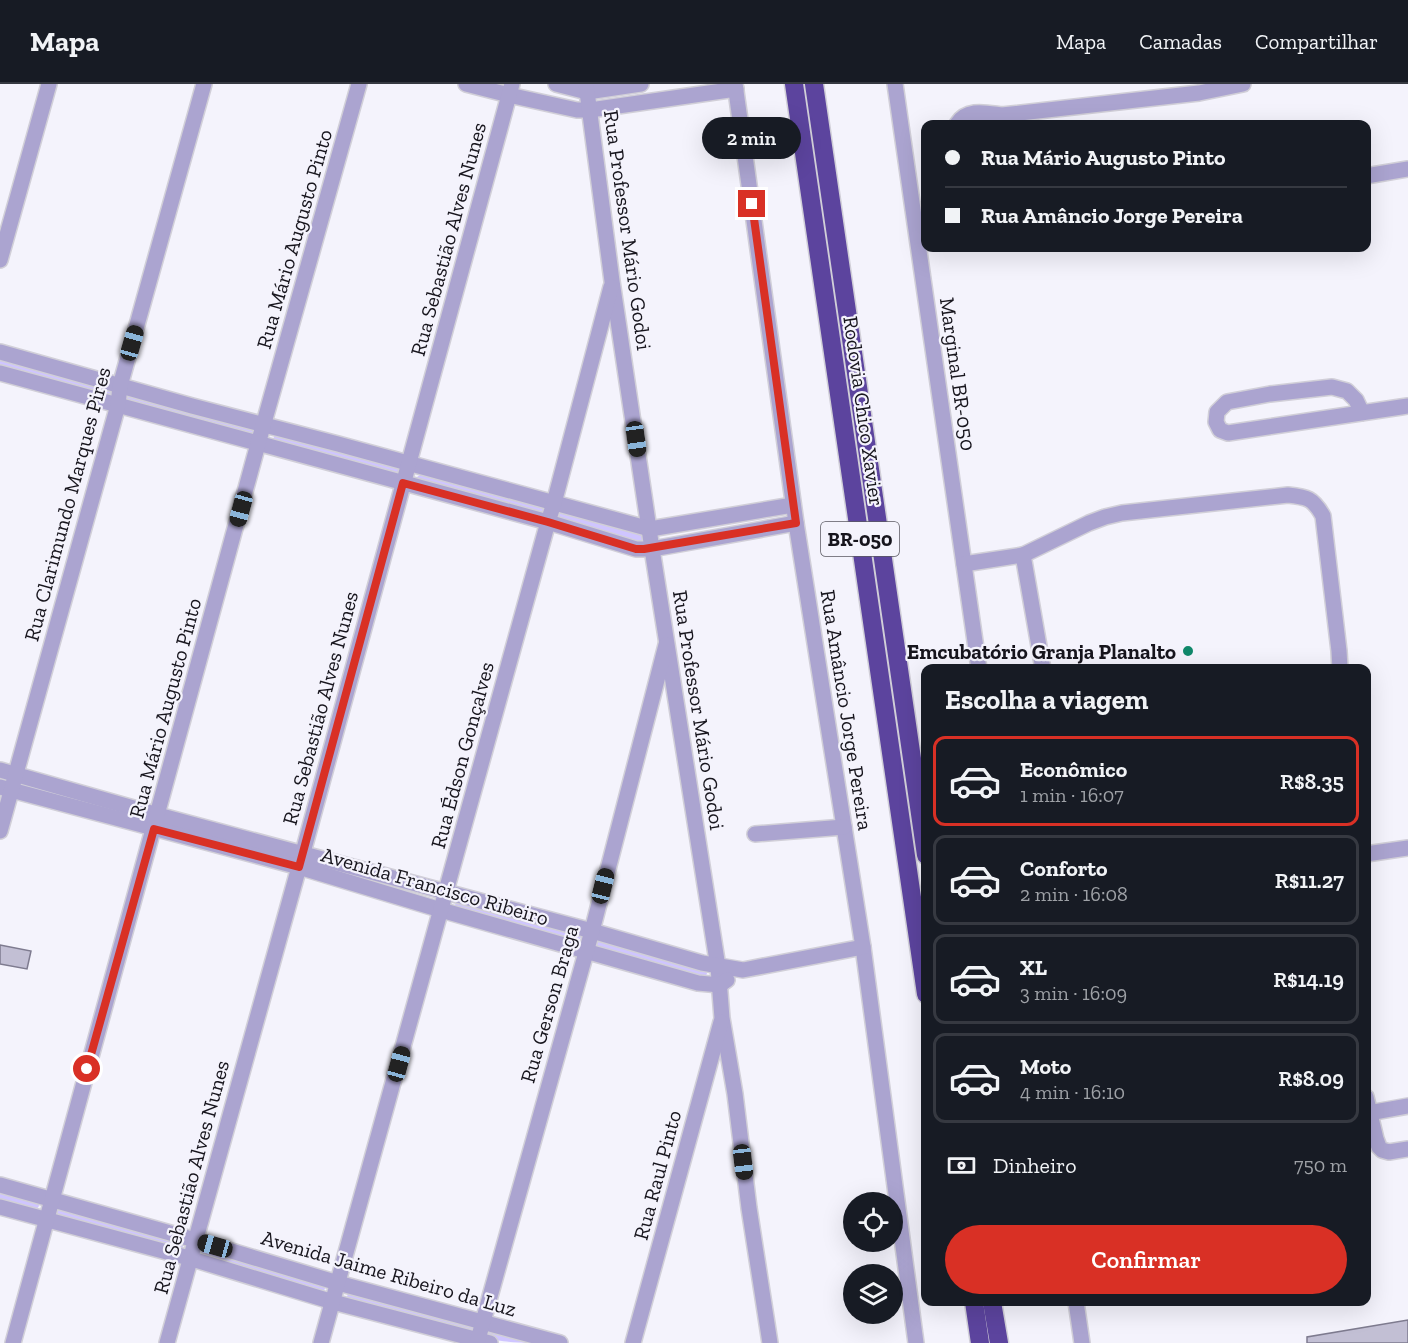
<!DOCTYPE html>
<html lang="pt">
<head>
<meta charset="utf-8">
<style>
	body { margin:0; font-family:"Zilla Slab",serif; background:#20242c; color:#f1f3f6; height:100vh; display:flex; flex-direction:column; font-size:22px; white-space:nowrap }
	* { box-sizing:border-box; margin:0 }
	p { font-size:20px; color:#9ea1a6 }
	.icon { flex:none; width:33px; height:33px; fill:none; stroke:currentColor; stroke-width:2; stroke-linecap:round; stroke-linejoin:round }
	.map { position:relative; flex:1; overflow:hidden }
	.details { position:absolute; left:921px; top:580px; width:450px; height:642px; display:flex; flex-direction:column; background:#171b24; border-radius:12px; box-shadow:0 6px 24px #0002 }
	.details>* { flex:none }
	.banner { position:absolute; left:921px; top:36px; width:450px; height:132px; border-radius:12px; box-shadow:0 6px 24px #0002; display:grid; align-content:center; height:132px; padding:0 24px; background:#171b24 }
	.tools { position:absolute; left:843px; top:1108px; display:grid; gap:12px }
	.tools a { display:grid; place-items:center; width:60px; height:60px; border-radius:50%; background:#171b24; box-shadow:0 6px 24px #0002; font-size:30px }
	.end { position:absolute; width:27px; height:27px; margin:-14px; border:8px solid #d93025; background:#fff; box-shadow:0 0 0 3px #fff }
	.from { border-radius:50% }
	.bubble { position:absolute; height:42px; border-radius:21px; background:#171b24; box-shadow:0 6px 24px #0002; font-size:20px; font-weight:600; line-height:42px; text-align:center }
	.car { position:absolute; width:18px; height:36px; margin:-18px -9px; border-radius:8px; box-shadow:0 0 4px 2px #0007; background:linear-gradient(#222 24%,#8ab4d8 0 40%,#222 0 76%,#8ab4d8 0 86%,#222 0) }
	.banner b { display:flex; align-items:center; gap:21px; height:57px; font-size:22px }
	.banner b+b { border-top:2px solid #363941 }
	.banner i { width:15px; height:15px; background:#f1f3f6 }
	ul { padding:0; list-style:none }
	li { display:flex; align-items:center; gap:18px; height:90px; margin:0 12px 9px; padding:0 12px; border:3px solid #363941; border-radius:12px }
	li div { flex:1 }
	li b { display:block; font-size:22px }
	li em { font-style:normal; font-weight:600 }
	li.active { border-color:#d93025 }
	li>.icon { width:54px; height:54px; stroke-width:1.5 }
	h2 { padding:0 24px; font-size:27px; line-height:72px }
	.pay { display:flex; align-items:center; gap:15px; height:66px; padding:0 24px; font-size:22px }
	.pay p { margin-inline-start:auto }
	.primary-button { display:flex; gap:12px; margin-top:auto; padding:12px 24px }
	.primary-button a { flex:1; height:69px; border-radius:36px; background:#d93025; color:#fff; font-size:24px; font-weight:600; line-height:69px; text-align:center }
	header { display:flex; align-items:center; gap:36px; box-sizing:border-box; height:84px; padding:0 30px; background:#171b24; border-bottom:2px solid #363941 }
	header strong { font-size:28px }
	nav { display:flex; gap:33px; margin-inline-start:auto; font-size:21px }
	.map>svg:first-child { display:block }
</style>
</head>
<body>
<header>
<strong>Mapa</strong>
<nav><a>Mapa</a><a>Camadas</a><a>Compartilhar</a></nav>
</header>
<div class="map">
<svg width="1408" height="1259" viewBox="0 0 1408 1259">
	<rect width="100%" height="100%" fill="#f4f3fc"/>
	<!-- green -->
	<g fill="#cfc5ff">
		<path d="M0 274 112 305 113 310 110 313 0 286Z"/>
		<path d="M129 311 252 343 253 347 250 351 130 321 126 315Z"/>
		<path d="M275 351 399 383 400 388 397 390 274 358 273 355Z"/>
		<path d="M423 389 543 422 544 427 542 430 418 398 417 393Z"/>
		<path d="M564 428 641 449 644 452V456L642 459 557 433 560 430Z"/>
		<path d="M457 818 580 850 581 854 575 858 455 825 454 822Z"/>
		<path d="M596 856 706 886 707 890 704 893 597 865 593 859Z"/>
		<path d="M0 1106 38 1118 39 1122 36 1126 0 1118Z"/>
		<path d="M63 1124 182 1159 183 1163 180 1166 57 1133 56 1128Z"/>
		<path d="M202 1165 324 1201 325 1205 322 1208 200 1173 199 1168Z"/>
		<path d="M350 1208 473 1241 474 1245 471 1249 348 1215 347 1212Z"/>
		<path d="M491 1246 548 1259C536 1259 498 1259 490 1254 489 1252 489 1251 489 1249Z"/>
	</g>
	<!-- building -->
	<g fill="#c2bfd4" stroke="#7e7b8f" stroke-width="1.5">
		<path d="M0 861 31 867 27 885 0 880Z"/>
		<path d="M1408 1236V1259H1307V1253Z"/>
	</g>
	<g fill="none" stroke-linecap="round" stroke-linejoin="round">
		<defs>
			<g id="minor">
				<path d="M466 0 509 11 577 26H590L736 5"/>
				<path d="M556 0 587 8 641 0"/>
				<path d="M586 0 612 197 652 465 718 883 722 934 735 1010 749 1124 770 1259"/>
				<path d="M735 0 796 439 863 863 916 1259"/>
				<path d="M895 0 979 585"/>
				<path d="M957 40C967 24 986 29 1002 31L1199 9 1243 0"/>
				<path d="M1366 92 1408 85"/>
				<path d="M0 176 49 0"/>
				<path d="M0 268 192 322 338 360 650 445 793 421"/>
				<path d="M0 289 548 438 636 465H652L796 439"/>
				<path d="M1362 329 1356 316 1347 307 1332 303 1270 310 1227 318 1217 328 1216 338 1220 346 1228 349 1401 323 1408 322"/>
				<path d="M1023 471 1089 439 1105 433 1122 429 1288 411C1307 413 1313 414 1323 432L1339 567 1340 585"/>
				<path d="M964 480 1023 471 1043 585"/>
				<path d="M0 686 158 731 592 847 702 879 743 886 863 863"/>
				<path d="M0 703 299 783 441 826 698 899 720 901 727 896"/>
				<path d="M0 747 118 321 120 302 204 0"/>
				<path d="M755 750 844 743"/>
				<path d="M1366 770 1408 764"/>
				<path d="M1366 1013 1376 1055 1379 1063 1382 1066 1389 1068 1408 1065"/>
				<path d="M1369 1029 1408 1022"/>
				<path d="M0 1101 195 1156 338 1199 560 1259"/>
				<path d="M0 1123 189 1174 333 1218 490 1259"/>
				<path d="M1076 1218 1082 1259"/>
				<path d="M13 1259 258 360 359 0"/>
				<path d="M167 1259 299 783 512 0"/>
				<path d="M321 1259 548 438 554 419 611 203"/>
				<path d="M477 1259 592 847 666 561"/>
				<path d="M633 1259 721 938"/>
			</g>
			<g id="highway">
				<path d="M794 0 926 910"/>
				<path d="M814 0 926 771"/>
				<path d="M974 1218 980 1259"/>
				<path d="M992 1218 999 1259"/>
			</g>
		</defs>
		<!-- minor casing -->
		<use href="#minor" stroke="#d1cfd8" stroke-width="18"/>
		<!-- highway casing -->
		<use href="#highway" stroke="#d1cfd8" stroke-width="21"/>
		<!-- minor -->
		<use href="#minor" stroke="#aba4d0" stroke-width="15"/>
		<!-- highway -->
		<use href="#highway" stroke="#5c449e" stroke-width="18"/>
	</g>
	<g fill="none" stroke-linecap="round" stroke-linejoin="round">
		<!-- route -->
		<path stroke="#d93025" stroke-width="8" d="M87 985 154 745 299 783 403 399 548 438 636 465H644L796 439 752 120"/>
	</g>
	<!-- markers -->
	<circle fill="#10886a" stroke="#f4f3fc" stroke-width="2" cx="1188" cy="567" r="6"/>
	<g text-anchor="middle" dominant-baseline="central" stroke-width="4.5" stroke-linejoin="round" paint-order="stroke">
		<!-- shield labels -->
		<rect fill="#f4f3fc" stroke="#595860" stroke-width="1.5" x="821" y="438" width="78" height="34" rx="4.5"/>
		<g font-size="20" font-weight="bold" fill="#17151d">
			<text x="860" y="455">BR-050</text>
		</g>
		<!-- street labels -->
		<g font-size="21" fill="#17151d" stroke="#f4f3fc">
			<text transform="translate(628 146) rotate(82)">Rua Professor Mário Godoi</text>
			<text transform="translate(294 155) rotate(-74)">Rua Mário Augusto Pinto</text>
			<text transform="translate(448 155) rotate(-75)">Rua Sebastião Alves Nunes</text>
			<text transform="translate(958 290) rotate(82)">Marginal BR-050</text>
			<text transform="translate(864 327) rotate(82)">Rodovia Chico Xavier</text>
			<text transform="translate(67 420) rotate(-75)">Rua Clarimundo Marques Pires</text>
			<text transform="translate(165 624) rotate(-75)">Rua Mário Augusto Pinto</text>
			<text transform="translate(320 624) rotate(-75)">Rua Sebastião Alves Nunes</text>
			<text transform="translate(699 626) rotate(81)">Rua Professor Mário Godoi</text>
			<text transform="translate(847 626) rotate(81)">Rua Amâncio Jorge Pereira</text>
			<text transform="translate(462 671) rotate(-75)">Rua Édson Gonçalves</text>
			<text transform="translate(435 802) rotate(16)">Avenida Francisco Ribeiro</text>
			<text transform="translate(549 920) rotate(-74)">Rua Gerson Braga</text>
			<text transform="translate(657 1091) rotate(-75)">Rua Raul Pinto</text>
			<text transform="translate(191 1093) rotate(-75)">Rua Sebastião Alves Nunes</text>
			<text transform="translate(389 1189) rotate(16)">Avenida Jaime Ribeiro da Luz</text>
		</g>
		<!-- poi labels -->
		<g font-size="21" font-weight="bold" fill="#17151d" stroke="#f4f3fc" text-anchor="end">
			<text x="1176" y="567">Emcubatório Granja Planalto</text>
		</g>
	</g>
</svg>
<div class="tools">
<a><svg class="icon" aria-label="locate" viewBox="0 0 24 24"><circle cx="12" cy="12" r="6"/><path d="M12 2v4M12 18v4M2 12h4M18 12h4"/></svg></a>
<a><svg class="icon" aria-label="layers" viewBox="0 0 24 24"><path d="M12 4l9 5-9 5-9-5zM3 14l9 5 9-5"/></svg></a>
</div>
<i class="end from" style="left:87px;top:985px"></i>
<i class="end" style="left:752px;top:120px"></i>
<div class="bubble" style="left:702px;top:33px;width:99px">2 min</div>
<i class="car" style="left:132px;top:259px;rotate:16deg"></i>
<i class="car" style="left:636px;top:355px;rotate:172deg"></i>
<i class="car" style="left:241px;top:425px;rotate:195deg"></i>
<i class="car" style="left:603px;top:802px;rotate:14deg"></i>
<i class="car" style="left:399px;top:980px;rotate:15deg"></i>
<i class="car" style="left:743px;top:1078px;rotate:173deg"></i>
<i class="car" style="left:215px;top:1162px;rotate:286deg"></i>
<div class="banner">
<b><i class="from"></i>Rua Mário Augusto Pinto</b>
<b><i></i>Rua Amâncio Jorge Pereira</b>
</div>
<section class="details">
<h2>Escolha a viagem</h2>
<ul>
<li class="active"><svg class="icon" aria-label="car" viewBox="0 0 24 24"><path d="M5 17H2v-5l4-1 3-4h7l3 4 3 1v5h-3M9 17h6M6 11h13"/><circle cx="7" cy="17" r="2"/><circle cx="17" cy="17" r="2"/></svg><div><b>Econômico</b><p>1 min · 16:07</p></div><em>R$8.35</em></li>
<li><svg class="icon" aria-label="car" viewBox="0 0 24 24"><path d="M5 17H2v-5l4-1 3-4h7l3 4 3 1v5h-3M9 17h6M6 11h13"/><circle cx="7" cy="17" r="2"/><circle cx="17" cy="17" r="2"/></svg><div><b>Conforto</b><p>2 min · 16:08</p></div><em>R$11.27</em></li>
<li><svg class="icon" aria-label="car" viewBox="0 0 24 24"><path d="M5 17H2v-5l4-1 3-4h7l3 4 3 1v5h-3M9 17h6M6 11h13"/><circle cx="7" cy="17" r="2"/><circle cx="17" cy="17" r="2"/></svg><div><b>XL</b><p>3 min · 16:09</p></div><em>R$14.19</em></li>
<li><svg class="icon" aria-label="car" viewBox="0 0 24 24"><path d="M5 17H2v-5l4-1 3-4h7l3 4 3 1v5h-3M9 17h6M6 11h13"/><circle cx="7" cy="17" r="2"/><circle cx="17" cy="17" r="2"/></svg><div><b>Moto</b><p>4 min · 16:10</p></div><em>R$8.09</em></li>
</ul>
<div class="pay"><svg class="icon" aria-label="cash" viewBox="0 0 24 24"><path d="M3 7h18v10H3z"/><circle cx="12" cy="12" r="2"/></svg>Dinheiro<p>750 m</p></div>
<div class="primary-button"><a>Confirmar</a></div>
</section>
</div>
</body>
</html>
